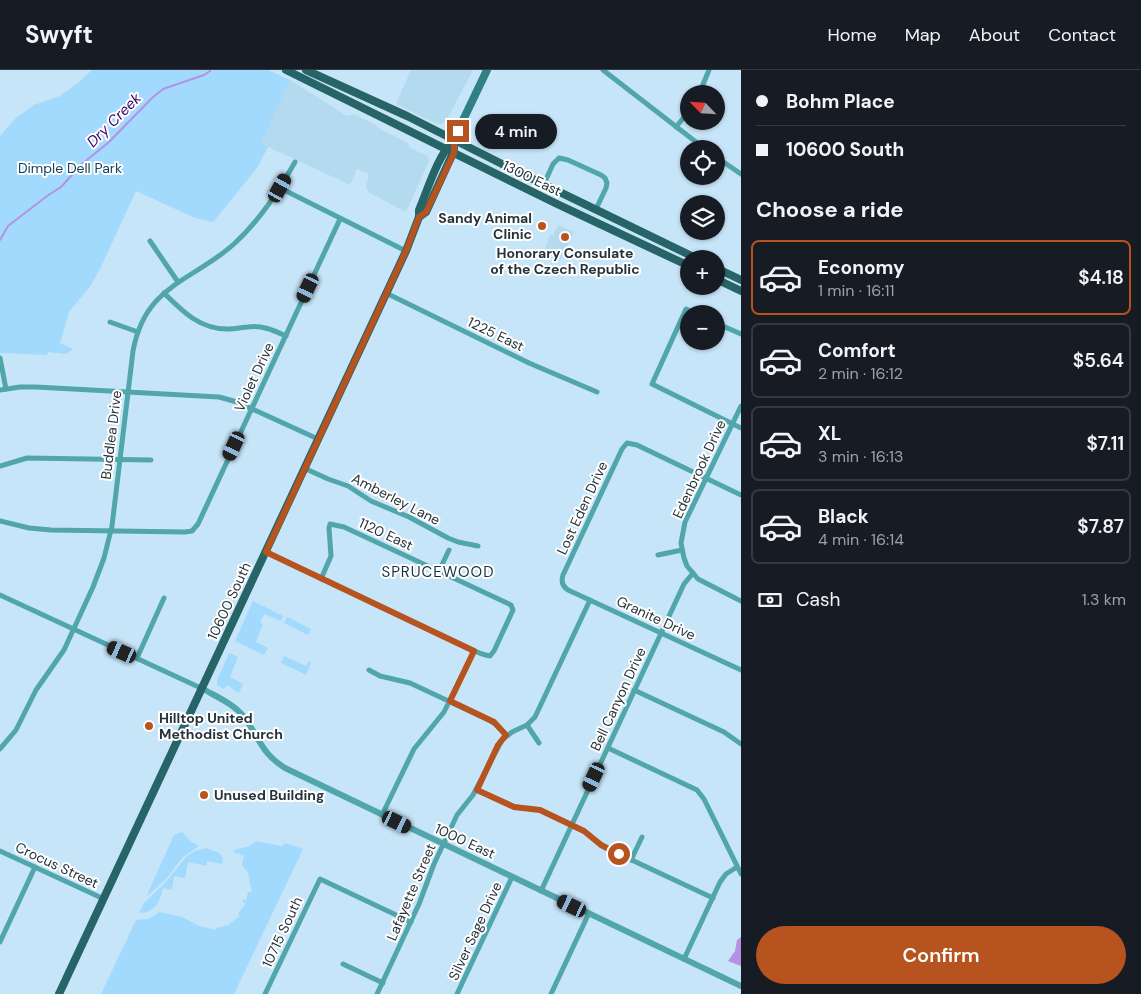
<!DOCTYPE html>
<html lang="en">
<head>
<meta charset="utf-8">
<style>
	body { margin:0; font-family:"DM Sans",sans-serif; background:#242831; color:#f1f3f6; height:100vh; display:flex; flex-direction:column; font-size:19px; white-space:nowrap }
	* { box-sizing:border-box; margin:0 }
	p { font-size:16px; color:#9ea1a6 }
	.icon { flex:none; width:28px; height:28px; fill:none; stroke:currentColor; stroke-width:2; stroke-linecap:round; stroke-linejoin:round }
	.map { position:relative; flex:1; overflow:hidden }
	.sheet { display:flex; flex-direction:column; background:#171b24; width:400px }
	.sheet>* { flex:none }
	.guide { display:grid; align-content:center; height:110px; padding:0 15px; background:#171b24 }
	.needle { width:32px; rotate:295deg }
	.controls { position:absolute; left:680px; top:15px; display:grid; gap:10px }
	.controls a { display:grid; place-items:center; width:45px; height:45px; border-radius:50%; background:#171b24; box-shadow:0 1px 4px #0004; font-size:25px }
	.end { position:absolute; width:22px; height:22px; margin:-11px; border:6px solid #b7531e; background:#fff; box-shadow:0 0 0 2px #fff }
	.from { border-radius:50% }
	.bubble { position:absolute; height:35px; border-radius:18px; background:#171b24; box-shadow:0 1px 4px #0004; font-size:16px; font-weight:600; line-height:35px; text-align:center }
	.car { position:absolute; width:15px; height:30px; margin:-15px -8px; border-radius:6px; box-shadow:0 0 4px 1px #0007; background:linear-gradient(#222 24%,#8ab4d8 0 40%,#222 0 76%,#8ab4d8 0 86%,#222 0) }
	.guide b { display:flex; align-items:center; gap:18px; height:48px; font-size:19px }
	.guide b+b { border-top:1px solid #363941 }
	.guide i { width:12px; height:12px; background:#f1f3f6 }
	ul { padding:0; list-style:none }
	li { display:flex; align-items:center; gap:15px; height:75px; margin:0 10px 8px; padding:0 5px; border:2px solid #363941; border-radius:8px }
	li div { flex:1 }
	li b { display:block; font-size:19px }
	li em { font-style:normal; font-weight:600 }
	li.on { border-color:#b7531e }
	li>.icon { width:45px; height:45px; stroke-width:1.5 }
	h2 { padding:0 15px; font-size:22px; line-height:60px }
	.pay { display:flex; align-items:center; gap:12px; height:55px; padding:0 15px; font-size:19px }
	.pay p { margin-inline-start:auto }
	.button { display:flex; gap:10px; margin-top:auto; padding:10px 15px }
	.button a { flex:1; height:58px; border-radius:30px; background:#b7531e; color:#fff; font-size:20px; font-weight:600; line-height:58px; text-align:center }
	header { display:flex; align-items:center; gap:30px; box-sizing:border-box; height:70px; padding:0 25px; background:#171b24; border-bottom:1px solid #363941 }
	header strong { font-size:24px }
	nav { display:flex; gap:28px; margin-inline-start:auto; font-size:18px }
	main { display:flex; flex:1; min-height:0 }
	.map>svg:first-child { display:block }
</style>
</head>
<body>
<header>
<strong>Swyft</strong>
<nav><a>Home</a><a>Map</a><a>About</a><a>Contact</a></nav>
</header>
<main>
<div class="map">
<svg width="741" height="924" viewBox="0 0 741 924">
	<rect width="100%" height="100%" fill="#c7e5f8"/>
	<!-- built -->
	<g fill="#b4daf0">
		<path d="M411 0H473L446 51 442 54H437L396 34Z"/>
		<path d="M290 10 347 46 353 44 372 53 382 60 408 73 410 78 428 86 429 91 406 142 368 122 366 117 369 105 367 103 357 99 350 115 260 73Z"/>
		<path d="M558 155 574 162 560 190 544 182 550 164 553 165Z"/>
	</g>
	<!-- green -->
	<g fill="#a1dafc">
		<path d="M92 0H268L290 10 261 73 268 77 257 98 213 152 195 148 136 121 100 199 91 215 69 242 60 273 73 279 66 284 48 282 47 285 0 283V66L16 48 34 35 60 26 79 12Z"/>
		<path d="M253 531 283 546 281 551 264 544 260 552 263 554 256 572 268 578 264 585 235 571Z"/>
		<path d="M287 547 311 559 308 565 284 553Z"/>
		<path d="M229 583 238 587 230 607 243 614 239 623 227 615 224 619 217 615V611Z"/>
		<path d="M284 586 306 596 309 591 311 592 306 605 281 593Z"/>
		<path d="M182 762 190 771 199 776 183 787 166 809 146 827 174 765Z"/>
		<path d="M256 771 282 776 285 773 303 779 234 924H101L136 850 148 849 160 842 182 847 199 856 216 860V858L228 855 240 846 238 844 246 833 243 832V829L246 830 248 822H252L248 803 242 795 244 785 234 783V780L250 776Z"/>
		<path d="M206 778 219 783 223 788 222 794 207 791 206 796 188 792 185 808 174 806 172 820 163 818C160 832 155 843 139 843L144 833 166 812 186 787 195 781Z"/>
	</g>
	<!-- water -->
	<path fill="#b491e4" d="M741 867V896L728 891 735 881 737 870Z"/>
	<g fill="none" stroke-linecap="round" stroke-linejoin="round">
		<!-- stream -->
		<path stroke="#b491e4" stroke-width="2" d="M0 170 8 156 47 126 61 117 82 94 109 72 152 28 163 19 204 5 210 1"/>
		<!-- minor -->
		<g stroke="#51a6ab" stroke-width="5">
			<path d="M603 0 705 79"/>
			<path d="M699 24 709 0"/>
			<path d="M676 57 689 41"/>
			<path d="M716 87 741 104"/>
			<path d="M544 114 553 94 559 88 568 90 601 105 605 108 607 113 606 118 596 139"/>
			<path d="M280 118 406 181"/>
			<path d="M150 171 178 212"/>
			<path d="M164 223C183 242 201 260 229 259 236 259 242 257 248 257 262 255 273 260 286 266"/>
			<path d="M386 223 529 293 597 322"/>
			<path d="M698 244 686 239 652 314 741 358"/>
			<path d="M110 252 138 262"/>
			<path d="M716 253 741 264"/>
			<path d="M0 288 6 319"/>
			<path d="M0 320 20 317H36L219 327 237 332 318 369"/>
			<path d="M741 336 685 452 681 473 684 488 687 496 698 509 741 531"/>
			<path d="M0 396 27 388 151 390"/>
			<path d="M304 398 328 409 348 416 371 431 409 447 448 468 458 472 478 476"/>
			<path d="M741 425 637 375 627 373 622 379 563 505C561 511 562 516 568 520L741 600"/>
			<path d="M0 451 29 458 51 460 185 462 192 461 198 454 340 149"/>
			<path d="M266 482 464 576C472 580 481 585 490 586L494 581 513 540 511 535 507 533 344 457 330 454 329 458 331 486 321 509"/>
			<path d="M658 485 682 480"/>
			<path d="M439 501 449 480"/>
			<path d="M0 525 203 619"/>
			<path d="M137 588 164 528"/>
			<path d="M369 600 380 606 410 613 489 650 498 656 506 665"/>
			<path d="M634 620 724 662 741 674"/>
			<path d="M527 655 539 673"/>
			<path d="M608 678 697 720 704 729 741 804"/>
			<path d="M0 679 16 660 36 620 64 580 93 517 104 488 112 456 133 281C145 215 191 212 234 174 260 150 278 122 295 92"/>
			<path d="M477 720 515 737 540 740 584 761 606 778 713 828"/>
			<path d="M382 745 414 679 444 642 474 581"/>
			<path d="M0 781 104 829"/>
			<path d="M631 790 642 767"/>
			<path d="M541 821 684 514 693 503"/>
			<path d="M0 872 35 797"/>
			<path d="M684 889 720 812 726 804 737 797"/>
			<path d="M343 894 383 913"/>
			<path d="M265 924 320 809 411 852"/>
			<path d="M377 924 419 834 434 794 457 745 473 725 502 670 512 662 527 655 535 647 590 530"/>
			<path d="M457 924 512 807"/>
			<path d="M551 924 589 843"/>
		</g>
		<!-- tertiary -->
		<path stroke="#51a6ab" stroke-width="6" d="M203 619C217 627 234 634 244 647 260 668 260 682 285 698L741 916"/>
		<!-- secondary -->
		<path stroke="#338084" stroke-width="8" d="M454 69 487 0"/>
		<!-- primary -->
		<g stroke="#276468" stroke-width="8">
			<path d="M286 0 555 133 689 196"/>
			<path d="M306 0 407 46 506 96 698 189"/>
			<path d="M419 147 426 142 453 83 454 78"/>
			<path d="M716 198 741 210"/>
			<path d="M716 209 741 221"/>
			<path d="M59 924 406 181 419 147V140C429 116 437 88 454 69"/>
		</g>
	</g>
	<g fill="none" stroke-linecap="round" stroke-linejoin="round">
		<!-- route -->
		<path stroke="#b7531e" stroke-width="6" d="M458 61 454 69V83L426 142 419 147 406 181 266 482 474 581 450 631 494 652 506 665 498 675 477 720 514 737 540 740 584 761 601 775 619 784"/>
	</g>
	<!-- markers -->
	<g fill="#b7531e" stroke="#fff" stroke-width="2">
		<circle cx="542" cy="156" r="5"/>
		<circle cx="565" cy="167" r="5"/>
		<circle cx="149" cy="656" r="5"/>
		<circle cx="204" cy="725" r="5"/>
	</g>
	<g text-anchor="middle" dominant-baseline="central" stroke-width="4" stroke-linejoin="round" paint-order="stroke">
		<!-- park labels -->
		<g font-size="14" fill="#154157" stroke="#fff">
			<text x="70" y="98">Dimple Dell Park</text>
		</g>
		<!-- street labels -->
		<g font-size="14" fill="#27333a" stroke="#fff">
			<text transform="translate(532 108) rotate(26)">1300 East</text>
			<text transform="translate(496 264) rotate(26)">1225 East</text>
			<text transform="translate(254 307) rotate(-65)">Violet Drive</text>
			<text transform="translate(111 365) rotate(-83)">Buddlea Drive</text>
			<text transform="translate(699 399) rotate(-65)">Edenbrook Drive</text>
			<text transform="translate(396 429) rotate(27)">Amberley Lane</text>
			<text transform="translate(582 438) rotate(-65)">Lost Eden Drive</text>
			<text transform="translate(386 464) rotate(25)">1120 East</text>
			<text transform="translate(229 531) rotate(-65)">10600 South</text>
			<text transform="translate(656 548) rotate(25)">Granite Drive</text>
			<text transform="translate(618 629) rotate(-65)">Bell Canyon Drive</text>
			<text transform="translate(465 771) rotate(25)">1000 East</text>
			<text transform="translate(57 795) rotate(25)">Crocus Street</text>
			<text transform="translate(411 822) rotate(-67)">Lafayette Street</text>
			<text transform="translate(475 861) rotate(-65)">Silver Sage Drive</text>
			<text transform="translate(282 862) rotate(-65)">10715 South</text>
		</g>
		<!-- poi labels -->
		<g font-size="14" font-weight="bold" fill="#27333a" stroke="#fff" text-anchor="start">
			<text x="532" y="148" text-anchor="end">Sandy Animal<tspan x="532" dy="16">Clinic</tspan></text>
			<text x="565" y="183" text-anchor="middle">Honorary Consulate<tspan x="565" dy="16">of the Czech Republic</tspan></text>
			<text x="159" y="648">Hilltop United<tspan x="159" dy="16">Methodist Church</tspan></text>
			<text x="214" y="725">Unused Building</text>
		</g>
		<!-- water labels -->
		<g font-size="15" font-style="italic" fill="#3c0067" stroke="#fff">
			<text transform="translate(114 50) rotate(-45)">Dry Creek</text>
		</g>
		<!-- neighbourhood labels -->
		<g font-size="15" letter-spacing="1" fill="#183240" stroke="#fff">
			<text x="438" y="502">SPRUCEWOOD</text>
		</g>
	</g>
</svg>
<div class="controls">
<a><svg class="needle" viewBox="-14 -14 28 28"><path d="M0-13l5 13h-10z" fill="#e53935"/><path d="M0 13l5-13h-10z" fill="#9ea1a6"/></svg></a>
<a><svg class="icon" aria-label="locate" viewBox="0 0 24 24"><circle cx="12" cy="12" r="6"/><path d="M12 2v4M12 18v4M2 12h4M18 12h4"/></svg></a>
<a><svg class="icon" aria-label="layers" viewBox="0 0 24 24"><path d="M12 4l9 5-9 5-9-5zM3 14l9 5 9-5"/></svg></a>
<a>+</a>
<a>−</a>
</div>
<i class="end from" style="left:619px;top:784px"></i>
<i class="end" style="left:458px;top:61px"></i>
<div class="bubble" style="left:475px;top:44px;width:82px">4 min</div>
<i class="car" style="left:280px;top:118px;rotate:29deg"></i>
<i class="car" style="left:308px;top:218px;rotate:205deg"></i>
<i class="car" style="left:234px;top:376px;rotate:205deg"></i>
<i class="car" style="left:122px;top:582px;rotate:294deg"></i>
<i class="car" style="left:594px;top:707px;rotate:205deg"></i>
<i class="car" style="left:397px;top:752px;rotate:116deg"></i>
<i class="car" style="left:572px;top:836px;rotate:296deg"></i>
</div>
<section class="sheet">
<div class="guide">
<b><i class="from"></i>Bohm Place</b>
<b><i></i>10600 South</b>
</div>
<h2>Choose a ride</h2>
<ul>
<li class="on"><svg class="icon" aria-label="car" viewBox="0 0 24 24"><path d="M5 17H2v-5l4-1 3-4h7l3 4 3 1v5h-3M9 17h6M6 11h13"/><circle cx="7" cy="17" r="2"/><circle cx="17" cy="17" r="2"/></svg><div><b>Economy</b><p>1 min · 16:11</p></div><em>$4.18</em></li>
<li><svg class="icon" aria-label="car" viewBox="0 0 24 24"><path d="M5 17H2v-5l4-1 3-4h7l3 4 3 1v5h-3M9 17h6M6 11h13"/><circle cx="7" cy="17" r="2"/><circle cx="17" cy="17" r="2"/></svg><div><b>Comfort</b><p>2 min · 16:12</p></div><em>$5.64</em></li>
<li><svg class="icon" aria-label="car" viewBox="0 0 24 24"><path d="M5 17H2v-5l4-1 3-4h7l3 4 3 1v5h-3M9 17h6M6 11h13"/><circle cx="7" cy="17" r="2"/><circle cx="17" cy="17" r="2"/></svg><div><b>XL</b><p>3 min · 16:13</p></div><em>$7.11</em></li>
<li><svg class="icon" aria-label="car" viewBox="0 0 24 24"><path d="M5 17H2v-5l4-1 3-4h7l3 4 3 1v5h-3M9 17h6M6 11h13"/><circle cx="7" cy="17" r="2"/><circle cx="17" cy="17" r="2"/></svg><div><b>Black</b><p>4 min · 16:14</p></div><em>$7.87</em></li>
</ul>
<div class="pay"><svg class="icon" aria-label="cash" viewBox="0 0 24 24"><path d="M3 7h18v10H3z"/><circle cx="12" cy="12" r="2"/></svg>Cash<p>1.3 km</p></div>
<div class="button"><a>Confirm</a></div>
</section>
</main>
</body>
</html>
